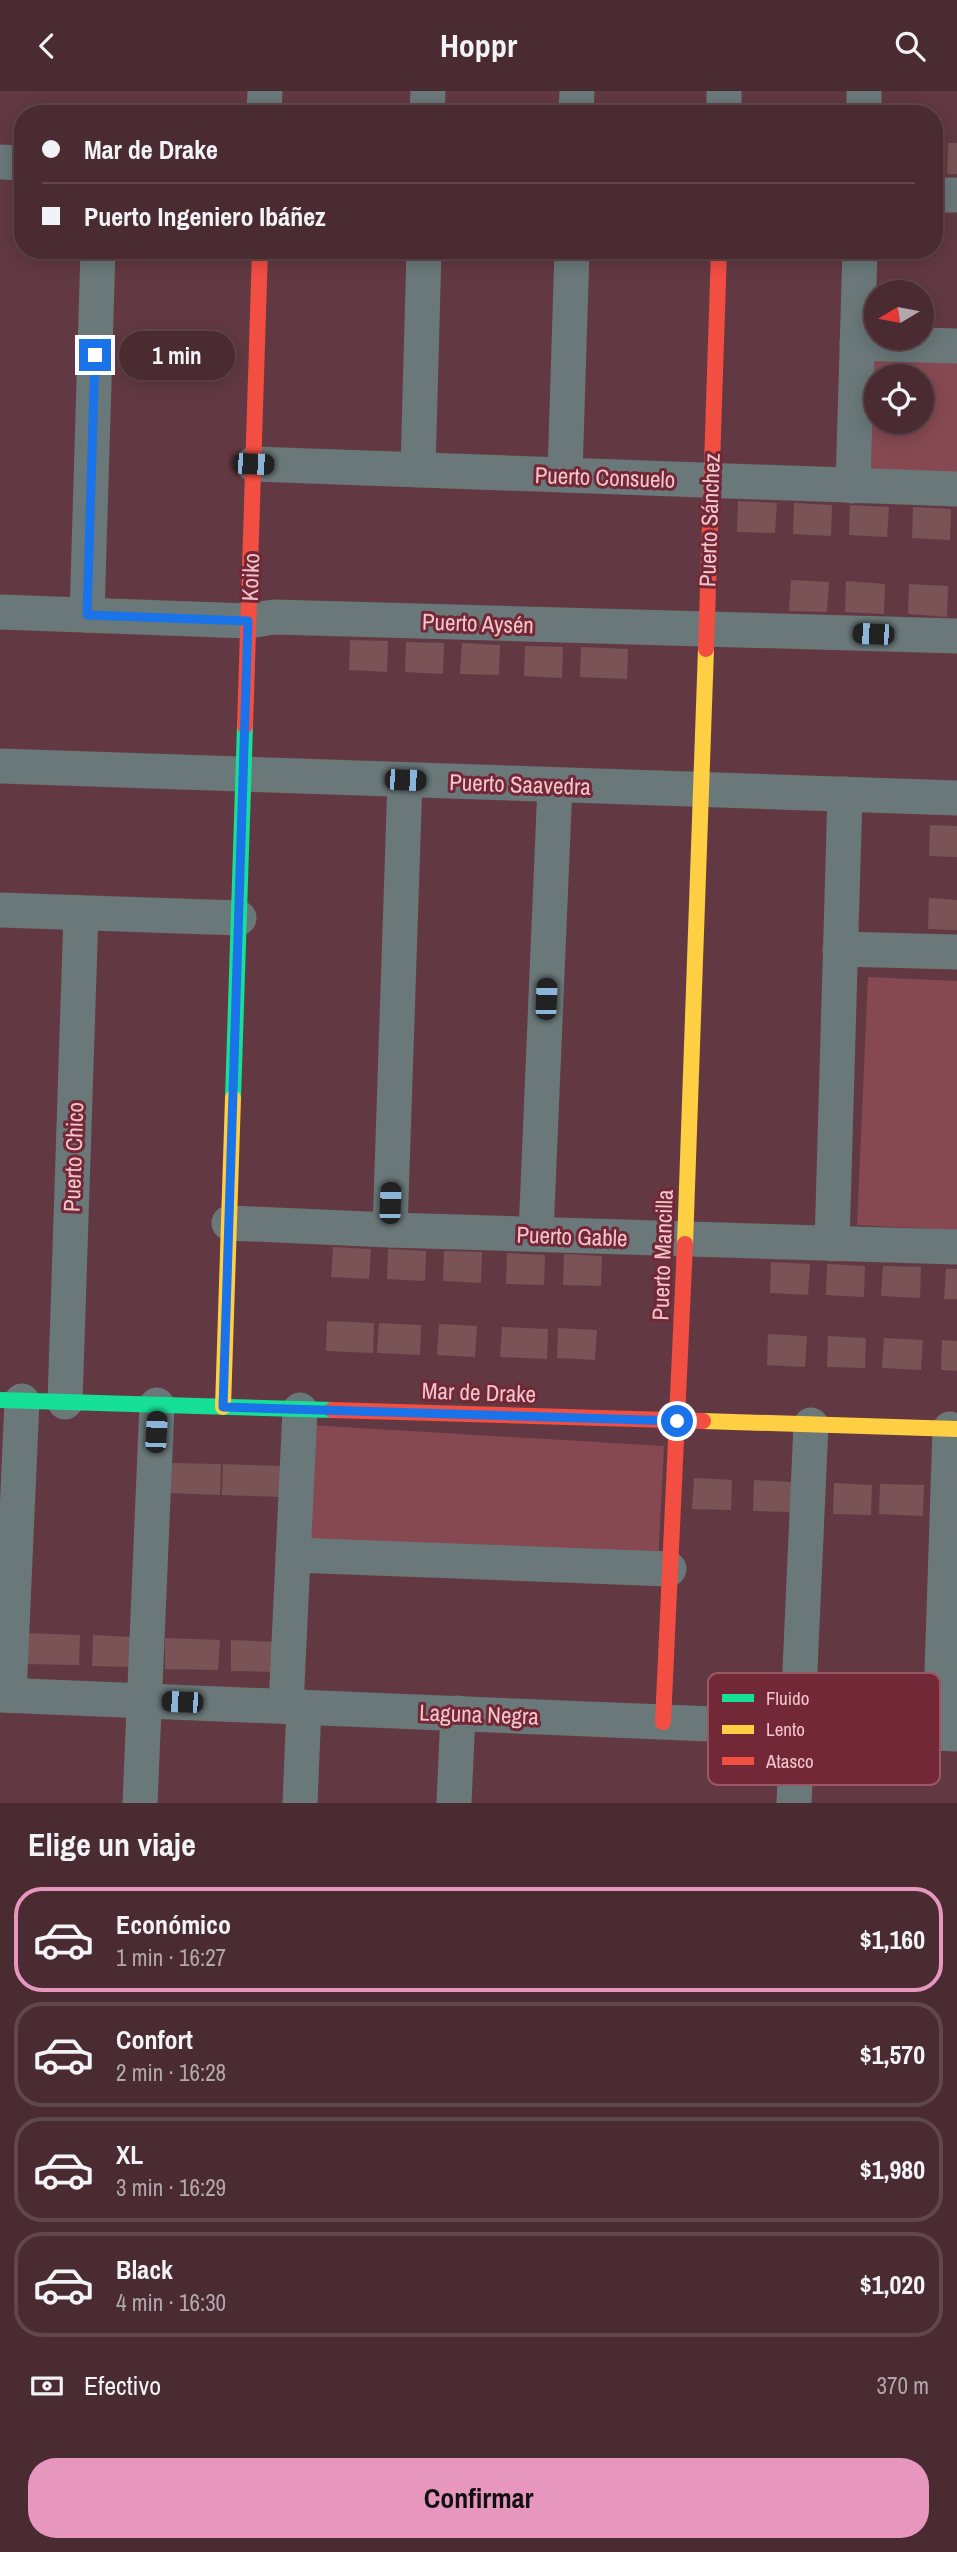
<!DOCTYPE html>
<html lang="es">
<head>
<meta charset="utf-8">
<style>
	body { margin:0; font-family:"Archivo Narrow",sans-serif; background:#51333a; color:#f1f3f6; height:100vh; display:flex; flex-direction:column; font-size:26px; white-space:nowrap }
	* { box-sizing:border-box; margin:0 }
	p { font-size:23px; color:#b2a7ac }
	.icon { flex:none; width:38px; height:38px; fill:none; stroke:currentColor; stroke-width:2; stroke-linecap:round; stroke-linejoin:round }
	.map { position:relative; height:1712px; overflow:hidden }
	.sheet { display:flex; flex-direction:column; background:#4a2b32; flex:1 }
	.sheet>* { flex:none }
	.banner { position:absolute; left:14px; top:14px; width:929px; height:154px; border-radius:28px; box-shadow:0 4px 18px #0003,0 0 0 2px #61474d; display:grid; align-content:center; height:154px; padding:0 28px; background:#4a2b32 }
	.needle { width:46px; rotate:260deg }
	.tools { position:absolute; left:864px; top:189px; display:grid; gap:14px }
	.tools a { display:grid; place-items:center; width:70px; height:70px; border-radius:50%; background:#4a2b32; box-shadow:0 4px 18px #0003,0 0 0 2px #61474d; font-size:35px }
	.end { position:absolute; width:32px; height:32px; margin:-16px; border:9px solid #1a73e8; background:#fff; box-shadow:0 0 0 4px #fff }
	.from { border-radius:50% }
	.bubble { position:absolute; height:49px; border-radius:24px; background:#4a2b32; box-shadow:0 4px 18px #0003,0 0 0 2px #61474d; font-size:23px; font-weight:700; line-height:49px; text-align:center }
	.car { position:absolute; width:21px; height:42px; margin:-21px -10px; border-radius:9px; box-shadow:0 0 5px 2px #0007; background:linear-gradient(#222 24%,#8ab4d8 0 40%,#222 0 76%,#8ab4d8 0 86%,#222 0) }
	.banner b { display:flex; align-items:center; gap:24px; height:66px; font-size:26px }
	.banner b+b { border-top:2px solid #61474d }
	.banner i { width:18px; height:18px; background:#f1f3f6 }
	ul { padding:0; list-style:none }
	li { display:flex; align-items:center; gap:21px; height:105px; margin:0 14px 10px; padding:0 14px; border:4px solid #61474d; border-radius:28px }
	li div { flex:1 }
	li b { display:block; font-size:26px }
	li em { font-style:normal; font-weight:700 }
	li.on { border-color:#e797bd }
	li>.icon { width:63px; height:63px; stroke-width:1.5 }
	h2 { padding:0 28px; font-size:32px; line-height:84px }
	.pay { display:flex; align-items:center; gap:18px; height:77px; padding:0 28px; font-size:26px }
	.pay p { margin-inline-start:auto }
	.cta { display:flex; gap:14px; margin-top:auto; padding:14px 28px }
	.cta a { flex:1; height:80px; border-radius:28px; background:#e797bd; color:#111; font-size:28px; font-weight:700; line-height:80px; text-align:center }
	header { display:flex; justify-content:space-between; align-items:center; height:91px; padding:0 28px; background:#4a2b32; font-size:32px; font-weight:700 }
	.map>svg:first-child { display:block }
</style>
</head>
<body>
<header><svg class="icon" aria-label="back" viewBox="0 0 24 24"><path d="M15 5l-7 7 7 7"/></svg>Hoppr<svg class="icon" aria-label="search" viewBox="0 0 24 24"><circle cx="10" cy="10" r="6"/><path d="M15 15l6 6"/></svg></header>
<div class="map">
<svg width="957" height="1712" viewBox="0 0 957 1712">
	<rect width="100%" height="100%" fill="#623942"/>
	<!-- green -->
	<g fill="#864952" fill-rule="evenodd">
		<path d="M874 265 957 268V383L871 380ZM877 285H922V331H877Z"/>
		<path d="M868 886 957 890V1139L857 1134Z"/>
		<path d="M309 1334 664 1355 658 1472 304 1457Z"/>
	</g>
	<!-- building -->
	<g fill="#795355">
		<path d="M934 52H942L940 83H934Z"/>
		<path d="M948 52H957V83H947Z"/>
		<path d="M738 410 777 412 775 442 737 441Z"/>
		<path d="M794 412 832 414 831 445 793 443Z"/>
		<path d="M850 414 889 416 887 446 849 444Z"/>
		<path d="M913 416 951 418 950 449 912 447Z"/>
		<path d="M791 489 829 491 827 521 789 520Z"/>
		<path d="M846 490 885 493 884 523 845 521Z"/>
		<path d="M909 493 948 495 947 526 908 523Z"/>
		<path d="M350 549 388 550 387 581 349 579Z"/>
		<path d="M406 551 444 552 443 583 405 581Z"/>
		<path d="M462 552 500 554 499 584 460 583Z"/>
		<path d="M525 555 563 556 562 587 524 585Z"/>
		<path d="M581 556 628 558 627 588 580 586Z"/>
		<path d="M930 734 957 735V766L929 765Z"/>
		<path d="M929 807 957 809V839L928 838Z"/>
		<path d="M333 1156 371 1158 369 1188 331 1186Z"/>
		<path d="M388 1158 426 1160 425 1190 387 1188Z"/>
		<path d="M444 1160 482 1161 481 1192 443 1190Z"/>
		<path d="M507 1162 545 1164 544 1194 506 1193Z"/>
		<path d="M564 1163 602 1165 601 1195 563 1194Z"/>
		<path d="M771 1171 810 1173 808 1204 770 1202Z"/>
		<path d="M827 1173 865 1175 864 1206 826 1204Z"/>
		<path d="M883 1175 921 1176 920 1207 881 1205Z"/>
		<path d="M946 1178H957V1208H944Z"/>
		<path d="M327 1230 374 1232 373 1262 326 1260Z"/>
		<path d="M379 1232 421 1234 420 1264 377 1262Z"/>
		<path d="M439 1233 477 1235 475 1266 437 1264Z"/>
		<path d="M502 1236 548 1238 547 1268 500 1266Z"/>
		<path d="M558 1237 597 1239 595 1269 557 1267Z"/>
		<path d="M768 1243 807 1245 805 1276 767 1274Z"/>
		<path d="M828 1245 866 1247 865 1277 827 1276Z"/>
		<path d="M884 1247 923 1249 921 1279 882 1277Z"/>
		<path d="M942 1249 957 1250V1280L941 1279Z"/>
		<path d="M169 1372 221 1373 220 1404 168 1402Z"/>
		<path d="M223 1373 281 1375 280 1406 222 1404Z"/>
		<path d="M694 1387 732 1389 731 1419 692 1418Z"/>
		<path d="M754 1389 793 1391 791 1421 753 1420Z"/>
		<path d="M834 1392 872 1394 871 1424 833 1423Z"/>
		<path d="M880 1393 924 1394 923 1425 879 1423Z"/>
		<path d="M25 1542 80 1544 79 1574 24 1573Z"/>
		<path d="M93 1544 132 1546 130 1576 92 1575Z"/>
		<path d="M165 1547 220 1549 218 1579 165 1578Z"/>
		<path d="M231 1549 278 1551 277 1581 231 1580Z"/>
	</g>
	<g fill="none" stroke-linecap="round" stroke-linejoin="round">
		<!-- street -->
		<g stroke="#6a7879" stroke-width="35">
			<path d="M264 23 265 0"/>
			<path d="M427 23 428 0"/>
			<path d="M576 23 577 0"/>
			<path d="M724 23V0"/>
			<path d="M864 23V0"/>
			<path d="M0 71 23 72"/>
			<path d="M934 104H957"/>
			<path d="M857 252 957 255"/>
			<path d="M253 373 957 398"/>
			<path d="M418 379 424 159"/>
			<path d="M565 384 572 159"/>
			<path d="M853 395 860 159"/>
			<path d="M0 521 248 530 274 526 957 545"/>
			<path d="M87 524 98 159"/>
			<path d="M0 675 957 707"/>
			<path d="M0 819 239 827"/>
			<path d="M840 858 957 861"/>
			<path d="M229 1132 390 1139 957 1156"/>
			<path d="M390 1139 405 689"/>
			<path d="M536 1143 555 694"/>
			<path d="M832 1153 845 703"/>
			<path d="M65 1311 81 822"/>
			<path d="M293 1464 669 1478"/>
			<path d="M0 1604 957 1643"/>
			<path d="M9 1604 22 1310"/>
			<path d="M286 1615 300 1319"/>
			<path d="M940 1642 950 1338"/>
			<path d="M140 1712 157 1314"/>
			<path d="M300 1712 304 1616"/>
			<path d="M454 1712 458 1622"/>
			<path d="M794 1712 811 1334"/>
		</g>
		<!-- fast -->
		<g stroke="#16e098" stroke-width="16">
			<path d="M233 1007 245 635"/>
			<path d="M0 1309 332 1319"/>
		</g>
		<!-- slow -->
		<g stroke="#ffcf43" stroke-width="16">
			<path d="M685 1153 706 558"/>
			<path d="M223 1316 233 1007"/>
			<path d="M703 1330 957 1338"/>
		</g>
		<!-- jam -->
		<g stroke="#f24e42" stroke-width="16">
			<path d="M706 558 719 159"/>
			<path d="M245 635 260 159"/>
			<path d="M332 1319 703 1330"/>
			<path d="M663 1631 685 1153"/>
		</g>
	</g>
	<g fill="none" stroke-linecap="round" stroke-linejoin="round">
		<!-- route -->
		<path stroke="#1a73e8" stroke-width="9" d="M95 264 87 524 248 530 223 1316 677 1330"/>
	</g>
	<g text-anchor="middle" dominant-baseline="central" stroke-width="6" stroke-linejoin="round" paint-order="stroke">
		<!-- street labels -->
		<g font-size="23" fill="#f3c5ca" stroke="#732838">
			<text transform="translate(605 386) rotate(2)">Puerto Consuelo</text>
			<text transform="translate(709 429) rotate(-88)">Puerto Sánchez</text>
			<text transform="translate(250 486) rotate(-88)">Koiko</text>
			<text transform="translate(478 532) rotate(2)">Puerto Aysén</text>
			<text transform="translate(520 693) rotate(2)">Puerto Saavedra</text>
			<text transform="translate(73 1066) rotate(-88)">Puerto Chico</text>
			<text transform="translate(572 1145) rotate(2)">Puerto Gable</text>
			<text transform="translate(662 1164) rotate(-88)">Puerto Mancilla</text>
			<text transform="translate(479 1301) rotate(2)">Mar de Drake</text>
			<text transform="translate(479 1623) rotate(2)">Laguna Negra</text>
		</g>
	</g>
	<!-- legend -->
	<rect x="708" y="1582" width="232" height="112" rx="10" fill="#732838" stroke="#995764" stroke-width="2"/>
	<rect x="722" y="1603" width="32" height="8" fill="#16e098"/>
	<rect x="722" y="1634" width="32" height="9" fill="#ffcf43"/>
	<rect x="722" y="1666" width="32" height="8" fill="#f24e42"/>
	<g font-size="19" fill="#f3c5ca">
		<text x="766" y="1614">Fluido</text>
		<text x="766" y="1645">Lento</text>
		<text x="766" y="1677">Atasco</text>
	</g>
</svg>
<div class="tools">
<a><svg class="needle" viewBox="-14 -14 28 28"><path d="M0-13l5 13h-10z" fill="#e53935"/><path d="M0 13l5-13h-10z" fill="#b2a7ac"/></svg></a>
<a><svg class="icon" aria-label="locate" viewBox="0 0 24 24"><circle cx="12" cy="12" r="6"/><path d="M12 2v4M12 18v4M2 12h4M18 12h4"/></svg></a>
</div>
<i class="end from" style="left:677px;top:1330px"></i>
<i class="end" style="left:95px;top:264px"></i>
<div class="bubble" style="left:119px;top:240px;width:116px">1 min</div>
<i class="car" style="left:253px;top:373px;rotate:92deg"></i>
<i class="car" style="left:873px;top:543px;rotate:272deg"></i>
<i class="car" style="left:405px;top:689px;rotate:92deg"></i>
<i class="car" style="left:546px;top:908px;rotate:2deg"></i>
<i class="car" style="left:390px;top:1112px;rotate:2deg"></i>
<i class="car" style="left:156px;top:1341px;rotate:3deg"></i>
<i class="car" style="left:182px;top:1611px;rotate:272deg"></i>
<div class="banner">
<b><i class="from"></i>Mar de Drake</b>
<b><i></i>Puerto Ingeniero Ibáñez</b>
</div>
</div>
<section class="sheet">
<h2>Elige un viaje</h2>
<ul>
<li class="on"><svg class="icon" aria-label="car" viewBox="0 0 24 24"><path d="M5 17H2v-5l4-1 3-4h7l3 4 3 1v5h-3M9 17h6M6 11h13"/><circle cx="7" cy="17" r="2"/><circle cx="17" cy="17" r="2"/></svg><div><b>Económico</b><p>1 min · 16:27</p></div><em>$1,160</em></li>
<li><svg class="icon" aria-label="car" viewBox="0 0 24 24"><path d="M5 17H2v-5l4-1 3-4h7l3 4 3 1v5h-3M9 17h6M6 11h13"/><circle cx="7" cy="17" r="2"/><circle cx="17" cy="17" r="2"/></svg><div><b>Confort</b><p>2 min · 16:28</p></div><em>$1,570</em></li>
<li><svg class="icon" aria-label="car" viewBox="0 0 24 24"><path d="M5 17H2v-5l4-1 3-4h7l3 4 3 1v5h-3M9 17h6M6 11h13"/><circle cx="7" cy="17" r="2"/><circle cx="17" cy="17" r="2"/></svg><div><b>XL</b><p>3 min · 16:29</p></div><em>$1,980</em></li>
<li><svg class="icon" aria-label="car" viewBox="0 0 24 24"><path d="M5 17H2v-5l4-1 3-4h7l3 4 3 1v5h-3M9 17h6M6 11h13"/><circle cx="7" cy="17" r="2"/><circle cx="17" cy="17" r="2"/></svg><div><b>Black</b><p>4 min · 16:30</p></div><em>$1,020</em></li>
</ul>
<div class="pay"><svg class="icon" aria-label="cash" viewBox="0 0 24 24"><path d="M3 7h18v10H3z"/><circle cx="12" cy="12" r="2"/></svg>Efectivo<p>370 m</p></div>
<div class="cta"><a>Confirmar</a></div>
</section>
</body>
</html>
